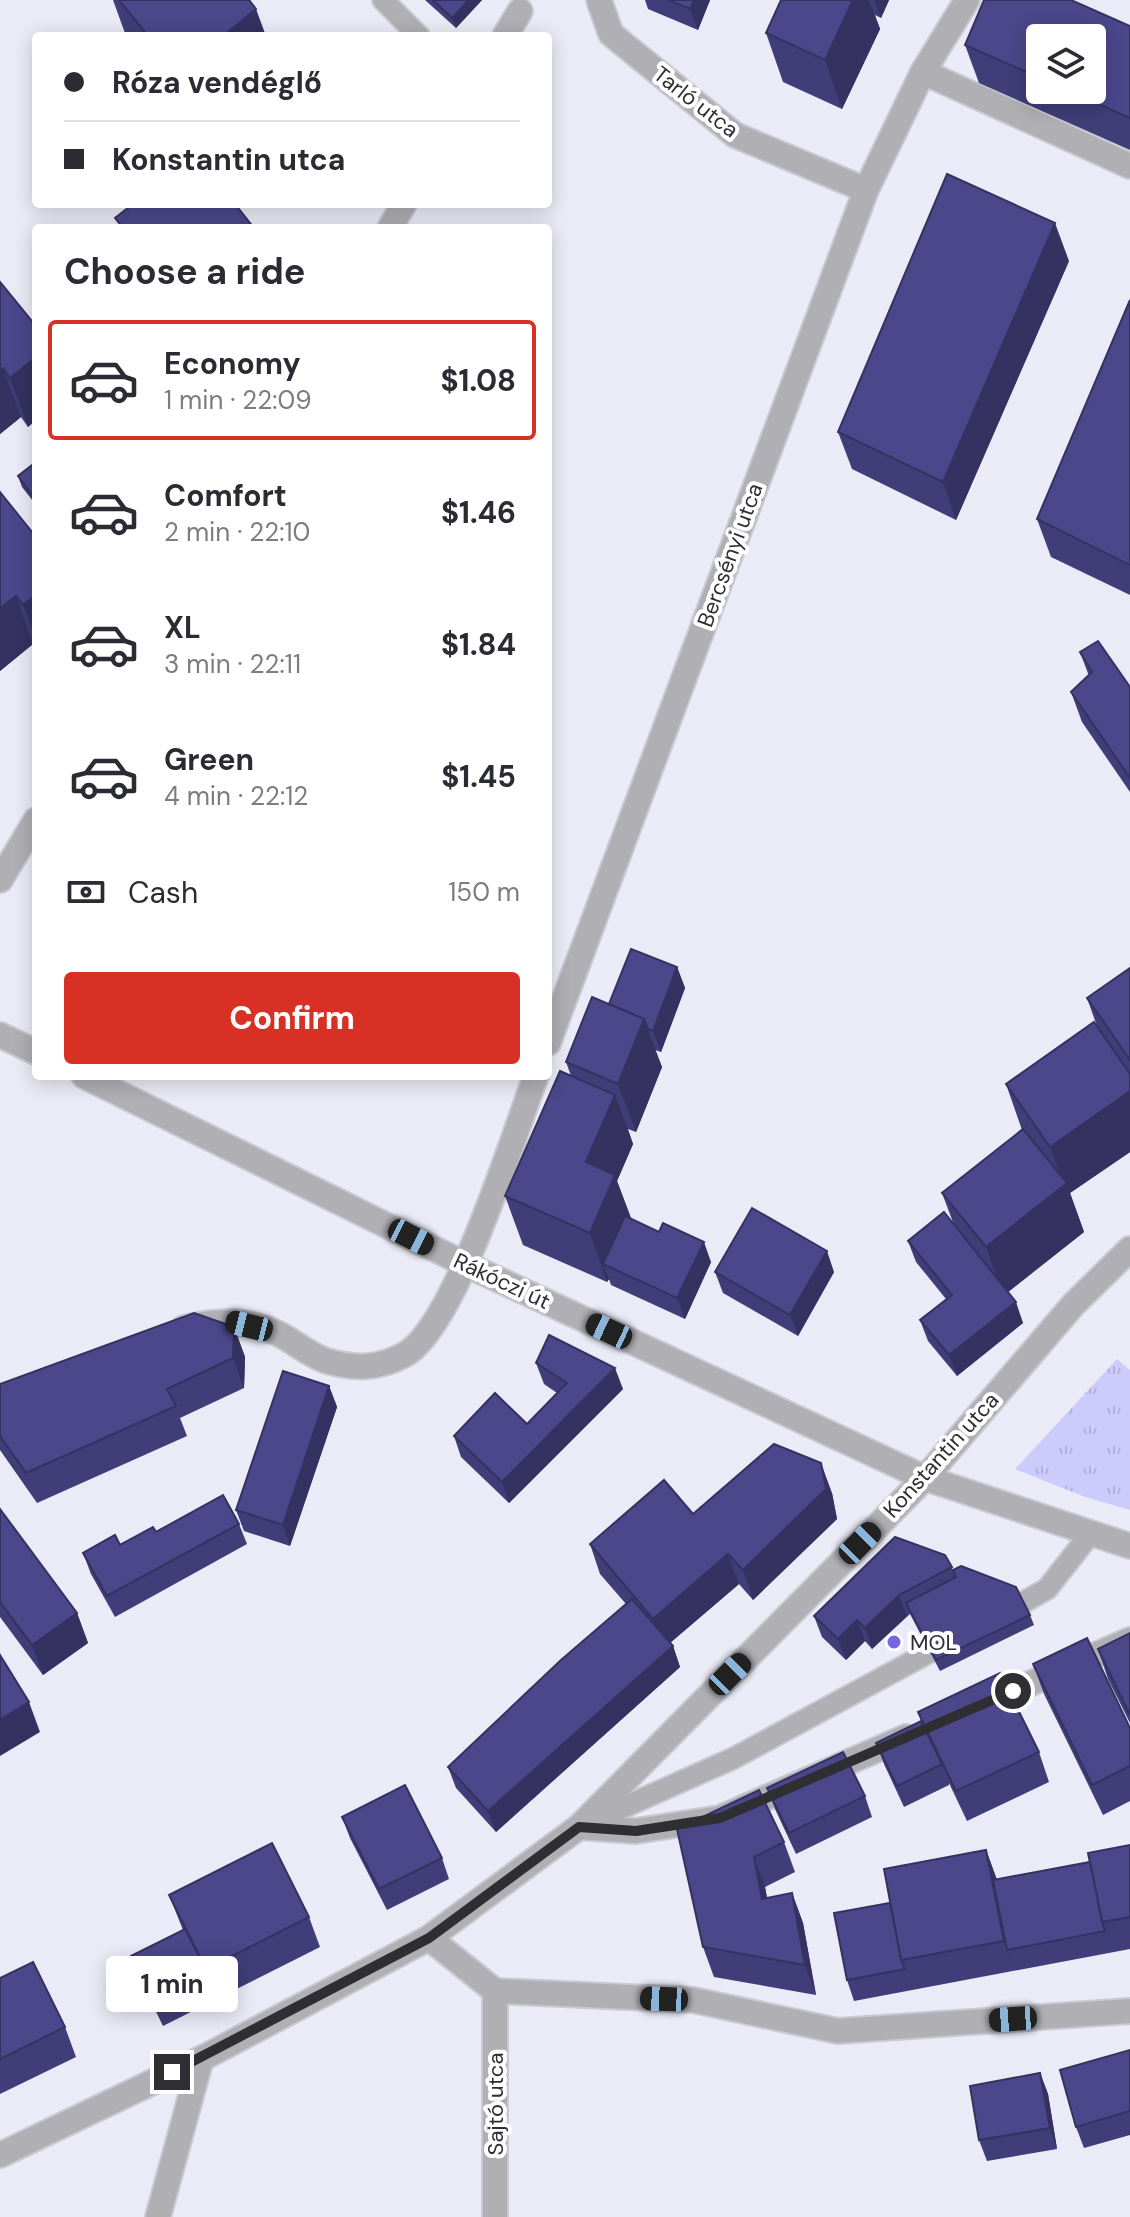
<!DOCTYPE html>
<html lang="en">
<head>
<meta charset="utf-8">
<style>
	body { margin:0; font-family:"DM Sans",sans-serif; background:#f7f7f7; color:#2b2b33; height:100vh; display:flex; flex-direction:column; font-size:30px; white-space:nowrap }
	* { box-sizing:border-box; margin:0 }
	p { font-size:26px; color:#7c7c81 }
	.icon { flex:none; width:44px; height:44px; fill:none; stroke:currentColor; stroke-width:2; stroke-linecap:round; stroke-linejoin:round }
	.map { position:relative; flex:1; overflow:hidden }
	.sheet { position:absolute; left:32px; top:224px; width:520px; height:856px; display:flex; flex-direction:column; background:#fff; border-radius:8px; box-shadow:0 4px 20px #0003 }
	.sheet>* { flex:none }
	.banner { position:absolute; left:32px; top:32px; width:520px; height:176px; border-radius:8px; box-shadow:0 4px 20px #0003; display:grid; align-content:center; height:176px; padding:0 32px; background:#fff }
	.fabs { position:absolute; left:1026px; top:24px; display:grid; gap:16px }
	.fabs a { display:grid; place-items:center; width:80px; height:80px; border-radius:8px; background:#fff; box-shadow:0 4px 20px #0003; font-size:40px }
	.end { position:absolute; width:36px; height:36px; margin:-18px; border:10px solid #2f2f33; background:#fff; box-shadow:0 0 0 4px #fff }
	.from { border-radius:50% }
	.bubble { position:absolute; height:56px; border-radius:8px; background:#fff; box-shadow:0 4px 20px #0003; font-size:26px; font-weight:700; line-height:56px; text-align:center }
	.car { position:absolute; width:24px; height:48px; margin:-24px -12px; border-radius:10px; box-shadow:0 0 6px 2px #0007; background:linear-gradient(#222 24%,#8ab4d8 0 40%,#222 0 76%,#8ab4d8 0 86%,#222 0) }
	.banner b { display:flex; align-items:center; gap:28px; height:76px; font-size:30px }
	.banner b+b { border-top:2px solid #e1e1e2 }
	.banner i { width:20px; height:20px; background:#2b2b33 }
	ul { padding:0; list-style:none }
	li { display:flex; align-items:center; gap:24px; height:120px; margin:0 16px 12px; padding:0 16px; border:4px solid transparent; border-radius:8px }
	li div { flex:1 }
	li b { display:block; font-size:30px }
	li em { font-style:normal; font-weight:700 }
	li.current { border-color:#d93025 }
	li>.icon { width:72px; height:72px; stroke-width:1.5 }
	h2 { padding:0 32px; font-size:36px; line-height:96px }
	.pay { display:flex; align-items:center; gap:20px; height:88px; padding:0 32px; font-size:30px }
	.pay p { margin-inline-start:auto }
	.primary-button { display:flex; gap:16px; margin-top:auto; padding:16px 32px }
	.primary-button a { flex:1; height:92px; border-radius:8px; background:#d93025; color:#fff; font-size:32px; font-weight:700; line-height:92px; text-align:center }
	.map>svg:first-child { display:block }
</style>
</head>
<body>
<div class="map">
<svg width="1130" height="2217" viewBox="0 0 1130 2217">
	<defs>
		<pattern id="park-tufts" width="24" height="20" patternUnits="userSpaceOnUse" patternTransform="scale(2)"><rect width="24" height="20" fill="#ccccfc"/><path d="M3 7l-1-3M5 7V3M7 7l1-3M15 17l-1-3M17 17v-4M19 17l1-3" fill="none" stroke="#b0b0d8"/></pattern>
	</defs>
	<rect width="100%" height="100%" fill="#eaebf6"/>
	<!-- park -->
	<path fill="url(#park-tufts)" d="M1117 1359 1130 1370V1510L1085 1497 1015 1469Z"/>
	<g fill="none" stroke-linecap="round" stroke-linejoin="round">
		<defs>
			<g id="lane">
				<path d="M383 0 419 36"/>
				<path d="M1022 1603 1047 1589 1091 1533"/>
				<path d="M586 1824 734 1758 930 1652"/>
			</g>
			<g id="street">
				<path d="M599 0 611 34 735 135 866 190"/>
				<path d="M505 36 520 11"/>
				<path d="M923 72 1130 166"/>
				<path d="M390 228 404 204"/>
				<path d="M0 880 36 820"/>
				<path d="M0 1035 36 1052"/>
				<path d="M548 1043 866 190 923 72 967 0"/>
				<path d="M84 1076 465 1264 925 1478 1130 1546"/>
				<path d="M184 1328C218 1320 246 1318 279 1334 295 1342 310 1356 327 1361 354 1369 378 1369 404 1355 455 1328 513 1136 536 1076"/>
				<path d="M981 1705 1130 1640"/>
				<path d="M579 1827 636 1831 720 1818 906 1737"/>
				<path d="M429 1938 495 1991 693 2000 838 2031 1130 2011"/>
				<path d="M495 1991V2217"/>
				<path d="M0 2155 201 2059 429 1938 579 1827 925 1478 1073 1305 1130 1249"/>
				<path d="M158 2217 201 2059"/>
			</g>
		</defs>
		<!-- lane casing -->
		<use href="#lane" stroke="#c8c9d3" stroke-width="24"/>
		<!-- street casing -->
		<use href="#street" stroke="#c8c9d3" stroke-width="28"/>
		<!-- lane -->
		<use href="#lane" stroke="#afafb4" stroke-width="20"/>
		<!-- street -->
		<use href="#street" stroke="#afafb4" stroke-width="24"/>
	</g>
	<!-- wall -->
	<g fill="#413d78" fill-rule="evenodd">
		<path d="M113 0H249L266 36H126Z"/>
		<path d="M425 0H482L456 28Z"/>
		<path d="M645 0H710L698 30 648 9Z"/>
		<path d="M781 0H889L881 18 875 15 880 29 842 109 783 82 766 33Z"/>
		<path d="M1130 26V150L979 83 965 45ZM1040 38 1092 90H1040Z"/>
		<path d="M1069 261 956 520 852 469 838 432Z"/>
		<path d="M0 282 36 326V420L28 427 21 417 0 434Z"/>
		<path d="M1130 300V595L1051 557 1037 519Z"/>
		<path d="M36 462V505L22 487 18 476Z"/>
		<path d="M0 492 36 537V648L33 644 0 671Z"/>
		<path d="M1080 652 1130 687V792L1082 722 1071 692 1089 676Z"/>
		<path d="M677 967 685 988 661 1052 655 1050 662 1067 636 1132 628 1129 633 1144 617 1181 631 1219 711 1262 685 1319 611 1285 609 1279 607 1282 523 1245 505 1196 571 1076 566 1062 609 1004Z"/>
		<path d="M1130 968V1152L1070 1193 1084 1232 1008 1292 1023 1323 957 1376 928 1341 920 1320 946 1299 916 1262 908 1241 954 1225 942 1193 1022 1130 1006 1084 1098 1029 1087 998Z"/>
		<path d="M715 1272H834L798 1336 723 1293Z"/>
		<path d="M234 1327 245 1357 244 1388 180 1418 187 1436 37 1503 0 1450V1384Z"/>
		<path d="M536 1363 623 1389 509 1503 461 1457 454 1436 527 1424 557 1393 544 1384Z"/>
		<path d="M329 1386 337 1407 290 1546 244 1531 236 1510Z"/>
		<path d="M832 1493 837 1519 753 1600 739 1584 670 1643 673 1646 680 1667 496 1832 456 1788 448 1767 626 1604 600 1574 590 1544 693 1514Z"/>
		<path d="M0 1509 77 1613 88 1643 43 1675 0 1617Z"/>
		<path d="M239 1524 247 1544 115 1617 91 1574 83 1553 120 1545 156 1532Z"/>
		<path d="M945 1555 953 1570 1030 1615 1034 1625 940 1671 910 1614 872 1649 865 1641 846 1660 822 1637 814 1616Z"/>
		<path d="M1130 1633V1723L1108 1679 1098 1649Z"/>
		<path d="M1033 1664 1130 1728V1801L1103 1815 1044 1694Z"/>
		<path d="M918 1712 1039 1752 1049 1782 967 1821 949 1783V1785L904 1807 884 1764 876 1743 921 1721Z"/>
		<path d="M767 1788 865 1796 872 1817 796 1854 775 1809Z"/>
		<path d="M342 1817 442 1858 449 1879 387 1910 350 1838Z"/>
		<path d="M677 1829 784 1842 795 1872 765 1887 767 1898 792 1893 803 1923 816 1995 714 1977 703 1947Z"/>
		<path d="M1130 1845V1949L854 2001 847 1980 890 1903 986 1850 997 1880 1090 1862Z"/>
		<path d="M169 1895 309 1917 320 1947 163 2026 139 1977 131 1956 183 1930Z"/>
		<path d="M0 1978 65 2027 76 2057 0 2094Z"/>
		<path d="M1130 2050V2135L1084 2148 1076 2127Z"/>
		<path d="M1040 2073 1048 2094 1057 2149 987 2161 979 2140Z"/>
	</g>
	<!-- shaded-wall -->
	<g fill="#353261">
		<path d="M469 0H482L456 28 452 18Z"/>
		<path d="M694 0H710L698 30 690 9Z"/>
		<path d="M853 0H869L880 29 842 109 825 60Z"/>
		<path d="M874 0H889L881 18Z"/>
		<path d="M256 9 266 36H223Z"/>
		<path d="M1055 223 1069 261 956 520 943 482Z"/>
		<path d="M36 357V420L28 427 10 378Z"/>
		<path d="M3 368 21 417 0 434V371Z"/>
		<path d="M36 595V639L23 605Z"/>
		<path d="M16 596 33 644 0 671V608Z"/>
		<path d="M677 967 685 988 661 1052 653 1031Z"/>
		<path d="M644 1019 662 1067 636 1132 618 1084Z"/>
		<path d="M1130 1091V1152L1070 1193 1084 1232 1003 1296 986 1247 1064 1185 1050 1147Z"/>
		<path d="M615 1095 633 1144 617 1181 633 1223 603 1264 609 1279 607 1282 590 1233 586 1162Z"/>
		<path d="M704 1242 711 1262 685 1319 677 1298Z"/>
		<path d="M827 1251 834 1272 798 1336 790 1315Z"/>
		<path d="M1016 1302 1023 1323 957 1376 949 1355Z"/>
		<path d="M234 1327 245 1357 244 1388 233 1358Z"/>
		<path d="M615 1368 623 1389 509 1503 502 1482Z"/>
		<path d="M329 1386 337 1407 290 1546 283 1525Z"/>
		<path d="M821 1463 832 1493 837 1519 753 1600 743 1570Z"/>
		<path d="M728 1554 739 1584 664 1648 653 1619Z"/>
		<path d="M899 1595 907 1616 872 1649 865 1628Z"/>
		<path d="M77 1613 88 1643 43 1675 32 1645Z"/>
		<path d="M857 1620 865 1641 846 1660 838 1639Z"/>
		<path d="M673 1646 680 1667 496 1832 488 1811Z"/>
		<path d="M29 1702 40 1732 0 1756V1720Z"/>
		<path d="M986 1850 997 1880 1007 1950 1015 1971 1004 1941Z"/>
		<path d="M754 1857 765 1887 773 1929 762 1899Z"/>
		<path d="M792 1893 803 1923 816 1995 805 1965Z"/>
		<path d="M1040 2073 1048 2094 1057 2149 1050 2128Z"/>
	</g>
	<!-- building -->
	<g fill="#4c478b" stroke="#353261" stroke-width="2">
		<path d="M119 0H249L256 9 223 36H211L208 33 204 36H148Z"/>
		<path d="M433 0H469L452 18Z"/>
		<path d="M668 0H694L690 9Z"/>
		<path d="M781 0H853L825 60 766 33Z"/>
		<path d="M984 0H1071L1130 26V118L1067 90H1092V38H1040V78L965 45Z"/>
		<path d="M947 174 1055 223 943 482 838 432Z"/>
		<path d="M133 204H235L254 228H123L115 218Z"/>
		<path d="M0 282 36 326V357L10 378 3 368 0 371Z"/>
		<path d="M1130 300V565L1037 519Z"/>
		<path d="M36 462V500L18 476Z"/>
		<path d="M0 492 36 537V595L23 605 16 596 0 608Z"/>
		<path d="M1098 641 1130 687V778L1071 692 1092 672 1080 652Z"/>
		<path d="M631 949 677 967 653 1031 648 1029 644 1019 609 1004Z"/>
		<path d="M1130 968V1060L1087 998Z"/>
		<path d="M592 997 644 1019 618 1084 566 1062Z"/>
		<path d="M1094 1022 1130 1074V1091L1050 1147 1006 1084Z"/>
		<path d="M560 1071 615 1095 586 1162 615 1175 590 1233 505 1196Z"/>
		<path d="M1023 1129 1067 1183 986 1247 942 1193Z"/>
		<path d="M752 1208 827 1251 790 1315 715 1272Z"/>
		<path d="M944 1212 1016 1302 949 1355 920 1320 952 1295 908 1241Z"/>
		<path d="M625 1216 659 1232 663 1223 704 1242 677 1298 603 1264Z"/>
		<path d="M194 1313 234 1327 233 1358 167 1389 176 1406 26 1473 0 1436V1384Z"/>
		<path d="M549 1335 615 1368 502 1482 454 1436 495 1393 527 1424 567 1383 536 1363Z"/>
		<path d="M283 1371 329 1386 283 1525 236 1510Z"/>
		<path d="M774 1444 821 1463 826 1489 743 1570 728 1554 653 1619 590 1544 664 1480 693 1514Z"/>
		<path d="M223 1495 239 1524 107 1596 83 1553 115 1535 120 1545 153 1527 156 1532Z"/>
		<path d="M0 1509 77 1613 32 1645 0 1602Z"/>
		<path d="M895 1537 945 1555 952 1567 899 1595 865 1628 857 1620 838 1639 814 1616Z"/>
		<path d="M961 1566 1016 1587 1030 1615 936 1660 906 1603 956 1577 953 1570Z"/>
		<path d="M632 1599 673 1646 488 1811 448 1767 561 1660Z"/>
		<path d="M1130 1633V1715L1098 1649Z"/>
		<path d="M1087 1638 1130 1728V1766L1092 1785 1033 1664Z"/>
		<path d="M0 1655 29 1702 0 1720Z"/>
		<path d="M1000 1673 1039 1752 956 1791 918 1712Z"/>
		<path d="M921 1721 942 1764 897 1786 876 1743Z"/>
		<path d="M843 1752 865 1796 789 1833 767 1788Z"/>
		<path d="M405 1785 442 1858 379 1889 342 1817Z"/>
		<path d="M759 1790 784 1842 754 1857 762 1899 792 1893 805 1965 703 1947 677 1829Z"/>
		<path d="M272 1843 309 1917 206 1969 169 1895Z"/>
		<path d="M1130 1845V1917L1102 1922 1088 1853Z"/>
		<path d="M986 1850 1004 1941 901 1960 884 1869Z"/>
		<path d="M1090 1862 1102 1922 1105 1931 1007 1950 993 1880Z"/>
		<path d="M890 1903 901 1960 905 1969 847 1980 834 1913Z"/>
		<path d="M185 1929 210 1978 156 2005 131 1956Z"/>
		<path d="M33 1962 65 2027 0 2059V1978Z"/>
		<path d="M1130 2050V2111L1076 2127 1060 2070Z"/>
		<path d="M1040 2073 1050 2128 979 2140 970 2086Z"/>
	</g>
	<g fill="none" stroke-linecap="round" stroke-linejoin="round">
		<!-- route -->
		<path stroke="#2f2f33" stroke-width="10" d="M172 2072 429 1938 579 1827 636 1831 720 1818 1013 1691"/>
	</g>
	<!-- markers -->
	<circle fill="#7567e2" stroke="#fff" stroke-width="3" cx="894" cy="1642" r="8"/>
	<g text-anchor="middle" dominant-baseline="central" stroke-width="8" stroke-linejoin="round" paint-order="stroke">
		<!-- street labels -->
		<g font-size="22" fill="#2f2f33" stroke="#fff">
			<text transform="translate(696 102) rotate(38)">Tarló utca</text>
			<text transform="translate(730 555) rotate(-70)">Bercsényi utca</text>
			<text transform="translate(502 1281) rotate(25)">Rákóczi út</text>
			<text transform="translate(941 1455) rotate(-48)">Konstantin utca</text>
			<text transform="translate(495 2104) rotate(-90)">Sajtó utca</text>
		</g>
		<!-- poi labels -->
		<g font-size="22" fill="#2f2f33" stroke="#fff" text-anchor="start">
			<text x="910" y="1642">MOL</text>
		</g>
	</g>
</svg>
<div class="fabs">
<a><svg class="icon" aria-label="layers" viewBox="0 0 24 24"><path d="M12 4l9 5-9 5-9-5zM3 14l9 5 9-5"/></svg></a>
</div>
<i class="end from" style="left:1013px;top:1691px"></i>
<i class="end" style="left:172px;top:2072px"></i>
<div class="bubble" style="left:106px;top:1956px;width:132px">1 min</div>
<i class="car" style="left:411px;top:1237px;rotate:117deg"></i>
<i class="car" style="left:249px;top:1326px;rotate:284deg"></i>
<i class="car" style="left:609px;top:1331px;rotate:295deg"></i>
<i class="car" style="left:860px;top:1543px;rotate:45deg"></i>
<i class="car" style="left:730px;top:1674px;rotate:45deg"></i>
<i class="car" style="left:664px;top:1999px;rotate:272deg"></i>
<i class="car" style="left:1013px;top:2019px;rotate:266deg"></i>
<div class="banner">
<b><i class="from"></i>Róza vendéglő</b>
<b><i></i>Konstantin utca</b>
</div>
<section class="sheet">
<h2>Choose a ride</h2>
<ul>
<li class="current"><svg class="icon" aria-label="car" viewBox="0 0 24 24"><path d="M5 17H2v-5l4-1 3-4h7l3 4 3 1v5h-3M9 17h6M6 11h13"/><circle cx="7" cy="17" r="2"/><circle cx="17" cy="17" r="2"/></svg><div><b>Economy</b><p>1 min · 22:09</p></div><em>$1.08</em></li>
<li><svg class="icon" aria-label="car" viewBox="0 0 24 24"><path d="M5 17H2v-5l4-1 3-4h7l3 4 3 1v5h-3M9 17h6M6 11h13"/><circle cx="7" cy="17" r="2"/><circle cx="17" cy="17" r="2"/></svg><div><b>Comfort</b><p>2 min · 22:10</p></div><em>$1.46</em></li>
<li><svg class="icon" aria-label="car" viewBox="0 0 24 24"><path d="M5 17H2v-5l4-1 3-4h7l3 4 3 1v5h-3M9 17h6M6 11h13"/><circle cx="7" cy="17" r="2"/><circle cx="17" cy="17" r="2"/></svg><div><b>XL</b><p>3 min · 22:11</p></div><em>$1.84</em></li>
<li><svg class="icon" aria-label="car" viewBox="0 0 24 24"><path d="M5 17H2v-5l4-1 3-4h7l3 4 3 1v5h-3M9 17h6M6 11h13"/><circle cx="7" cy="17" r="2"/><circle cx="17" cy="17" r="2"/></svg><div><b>Green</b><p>4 min · 22:12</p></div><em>$1.45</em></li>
</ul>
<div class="pay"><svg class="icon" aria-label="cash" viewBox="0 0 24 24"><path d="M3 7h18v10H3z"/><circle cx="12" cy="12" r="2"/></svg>Cash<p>150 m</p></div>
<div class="primary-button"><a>Confirm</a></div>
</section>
</div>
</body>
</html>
